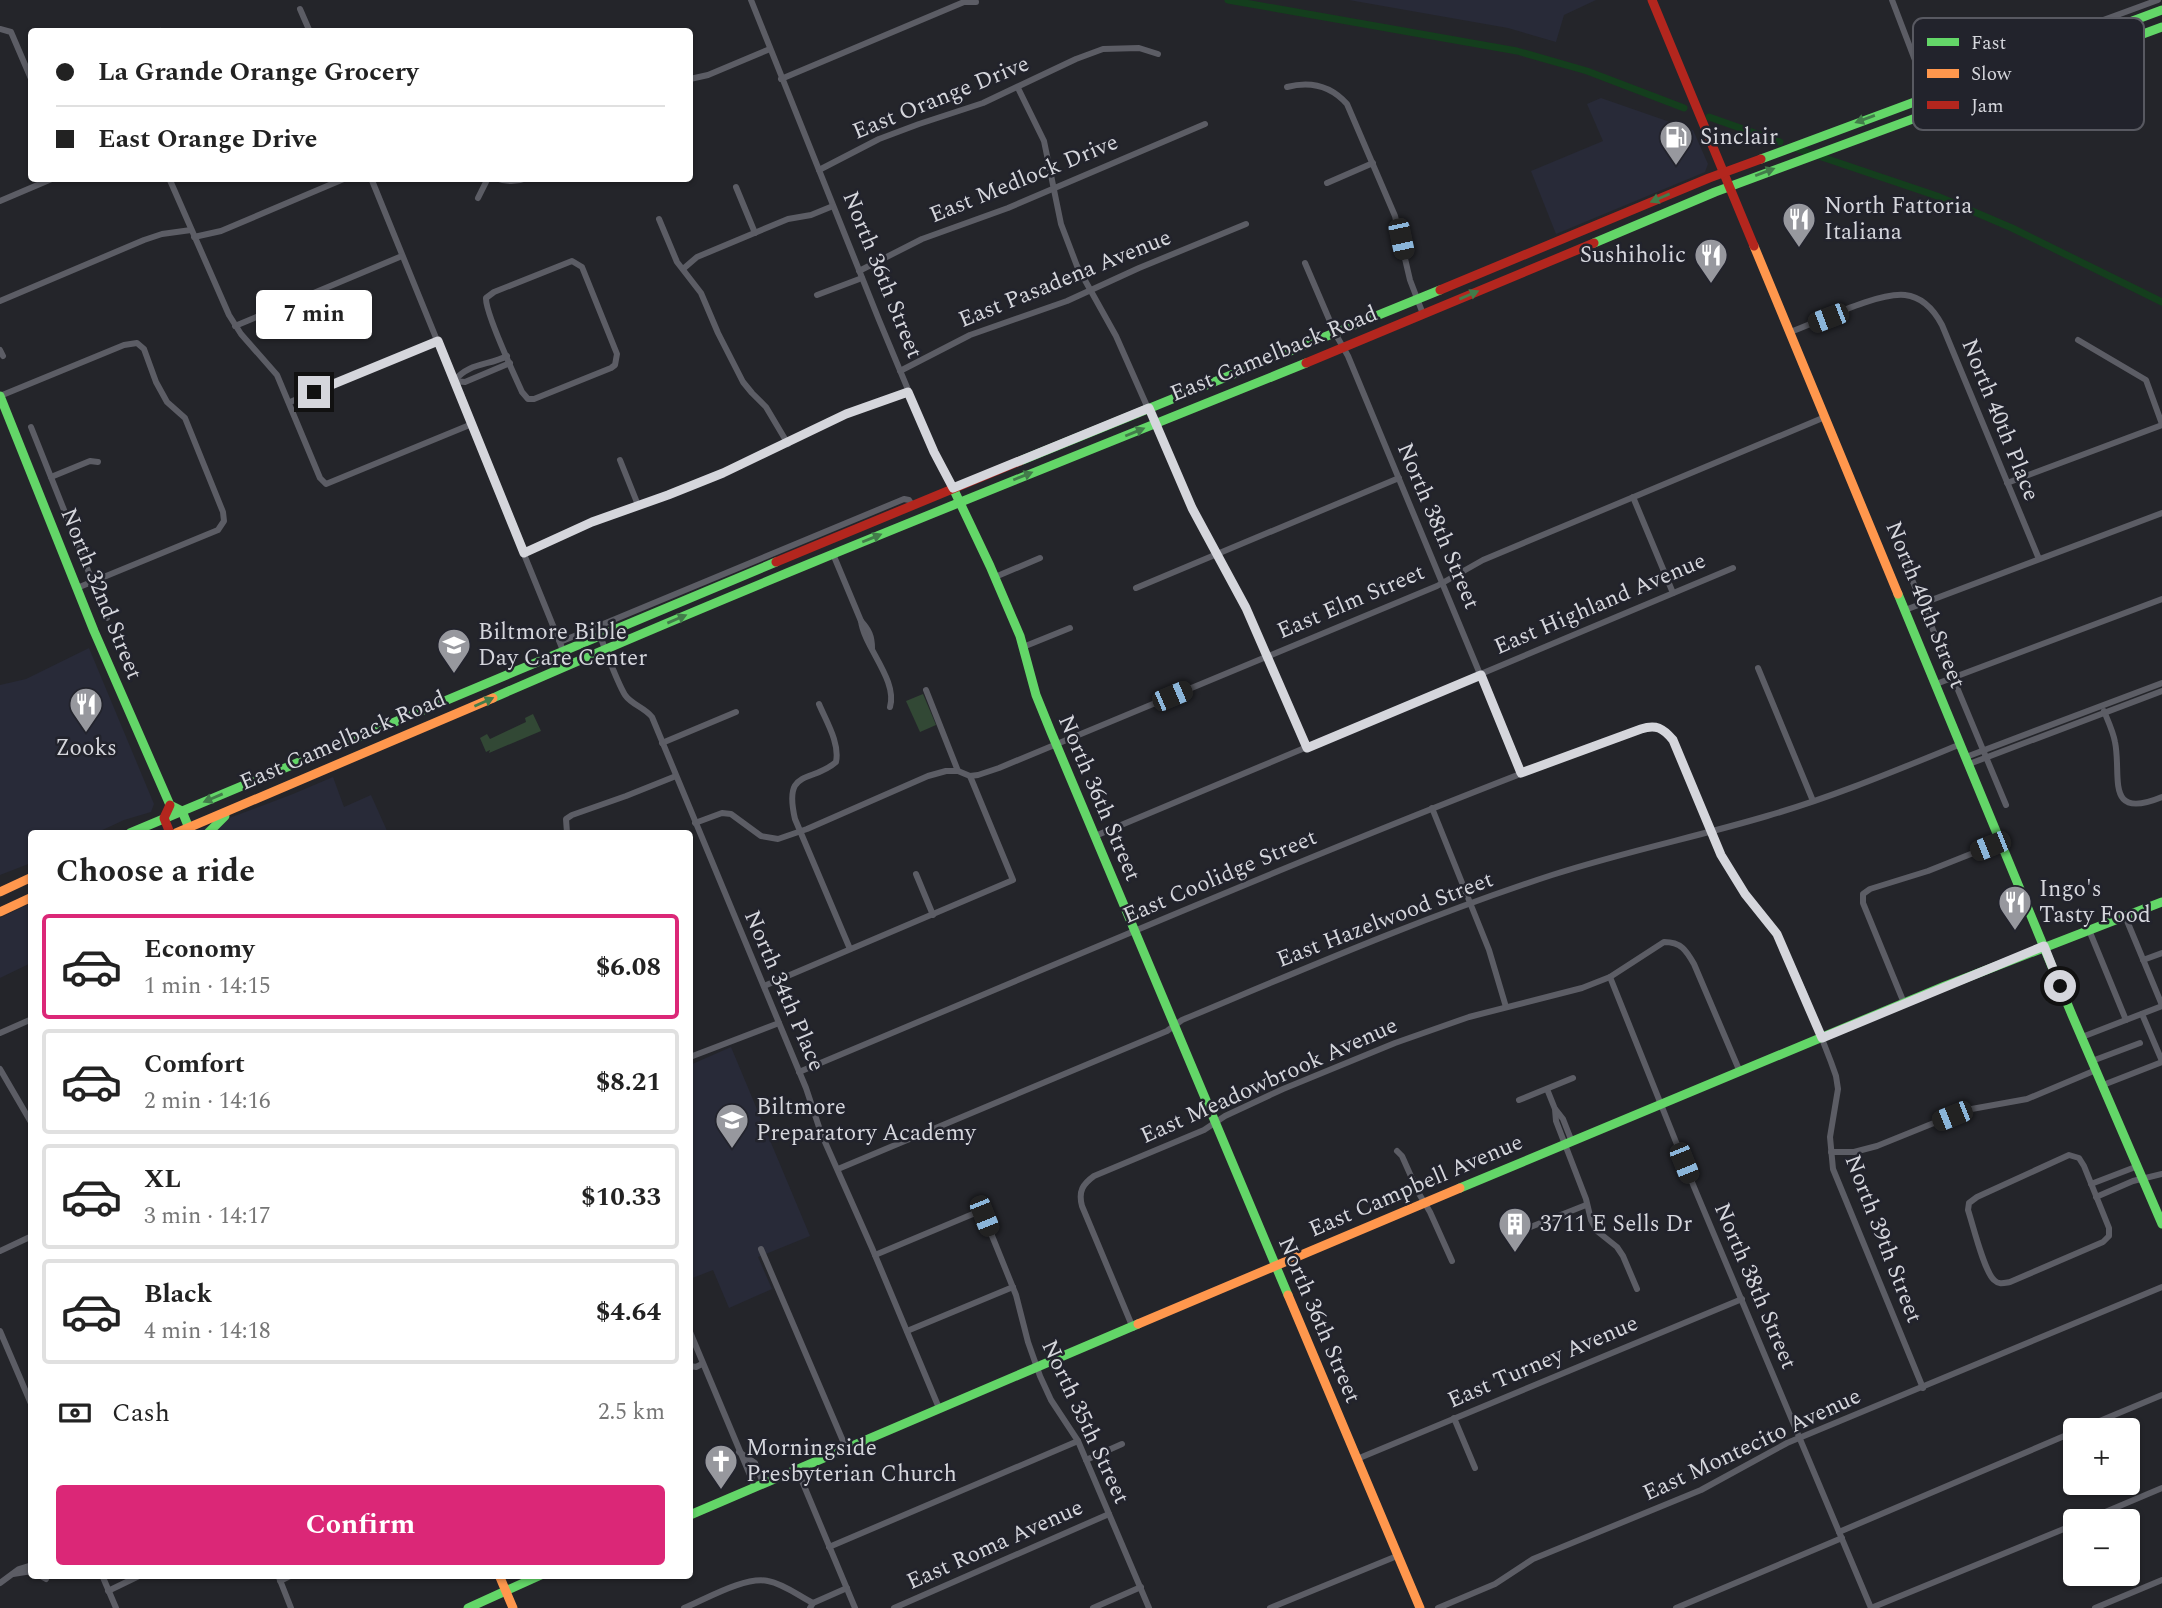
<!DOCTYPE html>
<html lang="en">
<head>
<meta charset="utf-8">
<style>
	body { margin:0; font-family:Spectral,serif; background:#f2f2f2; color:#222; height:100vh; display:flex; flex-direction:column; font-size:26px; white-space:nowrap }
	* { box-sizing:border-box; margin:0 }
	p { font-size:23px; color:#767676 }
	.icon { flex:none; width:38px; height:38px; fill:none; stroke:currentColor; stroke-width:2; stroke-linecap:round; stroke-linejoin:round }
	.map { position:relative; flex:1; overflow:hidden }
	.details { position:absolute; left:28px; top:830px; width:665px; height:749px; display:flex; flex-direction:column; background:#fff; border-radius:7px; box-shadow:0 2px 5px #0004 }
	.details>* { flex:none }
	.guide { position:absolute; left:28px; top:28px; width:665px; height:154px; border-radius:7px; box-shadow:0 2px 5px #0004; display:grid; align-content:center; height:154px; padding:0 28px; background:#fff }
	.buttons { position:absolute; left:2063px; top:1418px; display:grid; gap:14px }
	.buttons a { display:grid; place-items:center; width:77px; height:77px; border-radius:7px; background:#fff; box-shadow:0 2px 5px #0004; font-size:35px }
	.end { position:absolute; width:32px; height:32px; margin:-16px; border:9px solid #d5d6dc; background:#111; box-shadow:0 0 0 4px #111 }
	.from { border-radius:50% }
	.bubble { position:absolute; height:49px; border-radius:7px; background:#fff; box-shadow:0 2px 5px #0004; font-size:23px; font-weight:700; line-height:49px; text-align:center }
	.car { position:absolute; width:21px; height:42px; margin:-21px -10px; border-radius:9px; box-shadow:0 0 5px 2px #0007; background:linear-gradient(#222 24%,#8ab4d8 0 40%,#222 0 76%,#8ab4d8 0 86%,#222 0) }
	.guide b { display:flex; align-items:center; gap:24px; height:66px; font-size:26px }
	.guide b+b { border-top:2px solid #e0e0e0 }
	.guide i { width:18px; height:18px; background:#222 }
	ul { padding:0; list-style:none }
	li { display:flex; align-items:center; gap:21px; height:105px; margin:0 14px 10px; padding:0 14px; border:4px solid #e0e0e0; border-radius:7px }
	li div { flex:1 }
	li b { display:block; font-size:26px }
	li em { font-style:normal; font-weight:700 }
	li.selected { border-color:#db2777 }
	li>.icon { width:63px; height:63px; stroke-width:1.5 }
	h2 { padding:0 28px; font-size:32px; line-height:84px }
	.pay { display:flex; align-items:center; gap:18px; height:77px; padding:0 28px; font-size:26px }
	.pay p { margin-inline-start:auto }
	.button { display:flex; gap:14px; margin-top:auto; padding:14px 28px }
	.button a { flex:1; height:80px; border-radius:7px; background:#db2777; color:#fff; font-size:28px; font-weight:700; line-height:80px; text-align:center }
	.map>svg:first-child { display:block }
</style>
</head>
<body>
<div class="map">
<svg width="2162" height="1608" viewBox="0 0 2162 1608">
	<rect width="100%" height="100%" fill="#24252a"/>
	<!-- built -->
	<g fill="#282a38">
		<path d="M1349 0H1596L1564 15 1556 42 1508 28Z"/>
		<path d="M1601 98 1693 130 1708 164 1705 172 1556 234 1531 171 1603 141 1587 104Z"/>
		<path d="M89 648 154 804 151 812 124 820 96 833H32L31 863 0 875V685L26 679Z"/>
		<path d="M333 777 344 807 371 795 388 833H198L197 830 293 794Z"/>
		<path d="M31 903V963L0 978V918Z"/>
		<path d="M731 1047 810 1236 758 1257 772 1289 729 1308 713 1270 690 1279V1065Z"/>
	</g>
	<!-- green -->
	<g fill="#324835">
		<path d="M923 694 936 725 920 732 906 701Z"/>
		<path d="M533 714 541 731 489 753 490 750 486 752 480 738 487 734 490 739 526 722 525 718Z"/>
	</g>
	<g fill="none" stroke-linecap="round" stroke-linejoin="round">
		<!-- canal -->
		<g stroke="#143e1d" stroke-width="7">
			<path d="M1228 0 1517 51 1587 71 1684 108"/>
			<path d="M1709 117 1780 142"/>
			<path d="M1792 147 1937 196 2012 228 2162 302"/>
		</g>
		<!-- street -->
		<g stroke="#5c5d65" stroke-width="6">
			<path d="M751 0 879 320 934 452 953 488"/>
			<path d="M1892 0 1934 110"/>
			<path d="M300 9 310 32"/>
			<path d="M0 29 11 32 32 81"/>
			<path d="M158 32 160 31"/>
			<path d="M690 79 708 75 770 49"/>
			<path d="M781 79 964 2H976"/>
			<path d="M1924 86 2158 0"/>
			<path d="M1287 87C1310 81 1331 86 1347 104L1395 216 1410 280 1423 314"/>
			<path d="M1018 88 1044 141 1061 224 1077 266 1116 336 1192 508 1246 608 1307 748"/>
			<path d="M819 170 879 139 919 124 983 103 1076 59 1103 49 1139 48 1158 54"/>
			<path d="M169 178 229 315 241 334 277 375 320 478 326 484 472 424"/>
			<path d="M371 178 569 665"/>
			<path d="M495 178C506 182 517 182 527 178"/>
			<path d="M1327 183 1373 163"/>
			<path d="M736 187 755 233"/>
			<path d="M478 198 488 178"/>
			<path d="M0 201 54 178"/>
			<path d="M659 219 677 262 701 293 718 333 743 382 752 393 766 407 788 444"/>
			<path d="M194 237 221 231 346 178"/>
			<path d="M572 261 582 267 617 354 615 365 611 368 534 399H528L522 392C514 374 485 313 486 298L494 292Z"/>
			<path d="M1305 263 1335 333 1348 356 1521 773"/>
			<path d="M683 269 697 257 788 219 811 215 833 206"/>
			<path d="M859 271 922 239 1008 208 1205 124"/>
			<path d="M817 295 862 278"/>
			<path d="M0 301 144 240 162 234 191 230"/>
			<path d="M235 326 402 256"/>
			<path d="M1790 332C1818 322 1877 292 1905 295 1923 297 1934 310 1942 325L2039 559"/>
			<path d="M2078 340 2146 380 2162 424"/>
			<path d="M0 350 3 356"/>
			<path d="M900 371 970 335 1067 301 1139 268 1246 224"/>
			<path d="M454 381C470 362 488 366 507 356"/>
			<path d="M454 381 465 382 510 363"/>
			<path d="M0 396 124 345 137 343 144 349 156 382 167 402 185 418 223 512 224 521 218 530 77 588"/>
			<path d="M290 402 438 341"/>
			<path d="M31 427 107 618"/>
			<path d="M620 460 638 505"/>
			<path d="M51 477 90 461 98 462"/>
			<path d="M2007 483 2162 425"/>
			<path d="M1633 497 1673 593"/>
			<path d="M1893 534 2006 805"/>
			<path d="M524 553 592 522 668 495 723 473 846 414 908 392"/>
			<path d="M833 554 861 621C864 647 898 680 890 707"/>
			<path d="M995 577 1040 558"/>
			<path d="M1136 588 1399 478"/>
			<path d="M1905 610 2162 513"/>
			<path d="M861 621C869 630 872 636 872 648"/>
			<path d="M600 636C607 653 616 680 625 695 632 705 644 707 652 717L806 1088 821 1133 872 1248 939 1408"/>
			<path d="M560 642 904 499 909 500 912 505"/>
			<path d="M1023 647 1070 628"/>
			<path d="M1758 668 1813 801"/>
			<path d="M1936 684 2162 599"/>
			<path d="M926 690 958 771"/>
			<path d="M819 704C826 721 840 743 836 762 811 784 783 767 795 819L850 949"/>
			<path d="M2104 711C2108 721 2113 731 2115 742 2122 776 2104 821 2162 797"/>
			<path d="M662 743 736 712"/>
			<path d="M1966 757 2162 683"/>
			<path d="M1969 764 2162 691"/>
			<path d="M1432 808 1489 950 1506 1007"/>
			<path d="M695 823 722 813 731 814 761 836 778 839 807 829 928 776 946 771H958L970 776 978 775 999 768 1437 586 1483 560 1825 417"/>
			<path d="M567 833 566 819 572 815 626 796 676 776"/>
			<path d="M1095 836 1733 568"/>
			<path d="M916 874 933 915"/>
			<path d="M2125 916 2162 1005"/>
			<path d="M2089 930 2126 1020"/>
			<path d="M2143 960 2162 953"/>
			<path d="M1610 977 1694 1187 1871 1608"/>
			<path d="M764 986 1013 880 970 776"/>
			<path d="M1904 1003 1863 903V894L1870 889 1928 871 2001 842"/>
			<path d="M2142 1014 2162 1061"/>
			<path d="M0 1033 32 1019"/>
			<path d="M2082 1037 2162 1006"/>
			<path d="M690 1057 779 1023"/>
			<path d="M2092 1061 2140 1043"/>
			<path d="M0 1069 32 1124"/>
			<path d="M799 1072C1079 955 1357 834 1641 728 1656 724 1663 728 1673 740L1721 855 1745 894 1777 934 1805 995 1831 1062 1836 1076 1838 1089 1830 1137 1833 1169 1923 1388"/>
			<path d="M2103 1085 2162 1062"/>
			<path d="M1547 1089 1555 1109 1556 1121 1586 1199 1591 1220 1597 1231 1617 1247 1623 1256 1637 1289"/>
			<path d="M1519 1100 1573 1078"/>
			<path d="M1556 1110 1563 1119 1572 1142"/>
			<path d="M1397 1151 1402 1156 1418 1192 1430 1212 1452 1261"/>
			<path d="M1831 1152H1854L1877 1146 1966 1110 2027 1099 2096 1070"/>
			<path d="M2069 1155 2079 1158 2084 1166 2109 1228V1236L2103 1242 2010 1282C2004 1283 1999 1285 1994 1280 1984 1271 1973 1225 1968 1210L1969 1203 1977 1197Z"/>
			<path d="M838 1169 1167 1031 1182 1020C1304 969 1426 916 1552 875 1623 852 1696 837 1767 816 1833 797 1897 770 1961 744"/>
			<path d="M2091 1184 2138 1166"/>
			<path d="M2096 1197 2133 1181 2162 1174"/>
			<path d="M1528 1228 1586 1205"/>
			<path d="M761 1249 846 1448"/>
			<path d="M0 1251 32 1236"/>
			<path d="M875 1255 980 1211 984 1216 1016 1295 1028 1342 1040 1376 1051 1400 1078 1441 1149 1608"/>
			<path d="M1133 1328 1082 1206C1078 1191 1083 1184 1094 1176L1204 1130 1225 1116 1283 1089 1395 1043 1469 1017 1582 988 1610 977 1664 942C1681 942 1686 950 1694 964L1740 1072"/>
			<path d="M0 1331 32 1406"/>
			<path d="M907 1331 1013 1287"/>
			<path d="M690 1332 755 1487"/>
			<path d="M690 1366 696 1367 702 1364"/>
			<path d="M1454 1418 1475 1468"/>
			<path d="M2078 1430 2162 1395"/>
			<path d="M739 1452 755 1463 763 1483"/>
			<path d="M1357 1459 1742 1299"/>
			<path d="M1086 1460 1122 1444"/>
			<path d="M797 1469 855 1608"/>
			<path d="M2084 1521 2162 1488"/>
			<path d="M1839 1532 2076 1431"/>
			<path d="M829 1547 1078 1441"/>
			<path d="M13 1574 32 1571"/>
			<path d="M39 1575 46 1579"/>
			<path d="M102 1575 116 1608"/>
			<path d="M278 1575 291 1608"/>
			<path d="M280 1581 292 1575"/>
			<path d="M0 1583 19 1569 32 1565"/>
			<path d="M108 1591 141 1575"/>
			<path d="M684 1608C706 1599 745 1576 768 1581 784 1584 799 1596 813 1603"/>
			<path d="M810 1608 813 1603 847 1588"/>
			<path d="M894 1608 1109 1514"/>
			<path d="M1093 1608 1141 1587"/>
			<path d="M1270 1608 1397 1556"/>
			<path d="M1438 1608 1495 1584 1533 1559 1701 1490 1787 1443 2162 1287"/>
			<path d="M1676 1608 1842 1538"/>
			<path d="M1871 1608 2076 1524"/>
			<path d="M2095 1608 2162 1580"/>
		</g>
		<!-- fast -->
		<g stroke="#63d668" stroke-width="9">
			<path d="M1761 159 2162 10"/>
			<path d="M1594 243 1715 192 2162 27"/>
			<path d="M0 396 94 631 170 805 182 811 191 833"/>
			<path d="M1020 461 1440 290"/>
			<path d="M953 488 990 566 1020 636 1036 695 1051 732 1288 1295"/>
			<path d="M1898 594 2072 1015 2162 1224"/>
			<path d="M493 698C761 580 1034 473 1306 363"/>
			<path d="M130 833 776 562"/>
			<path d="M208 833 225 816"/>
			<path d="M1460 1188 1945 986 2162 902"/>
			<path d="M690 1515 1138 1324"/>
			<path d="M468 1608 541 1575"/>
		</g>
		<!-- slow -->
		<g stroke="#ff974d" stroke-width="9">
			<path d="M1754 246 1898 594"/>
			<path d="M176 833 493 698"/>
			<path d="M0 892 32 877"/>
			<path d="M0 912 32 897"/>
			<path d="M1288 1295 1420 1608"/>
			<path d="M1138 1324 1460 1188"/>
			<path d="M499 1575 513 1608"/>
		</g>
		<!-- jam -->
		<g stroke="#b3261e" stroke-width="9">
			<path d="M1652 0 1754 246"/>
			<path d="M1440 290 1709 178 1761 159"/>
			<path d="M1306 363 1594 243"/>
			<path d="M776 562 1020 461"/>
			<path d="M170 805 164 818 170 833"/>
		</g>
	</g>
	<!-- one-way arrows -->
	<defs><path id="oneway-solid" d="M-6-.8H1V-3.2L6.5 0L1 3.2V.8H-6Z" transform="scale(1.75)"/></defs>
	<g fill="#427c4a">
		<use href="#oneway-solid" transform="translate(1865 119) rotate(160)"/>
		<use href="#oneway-solid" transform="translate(1765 172) rotate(-21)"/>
		<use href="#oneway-solid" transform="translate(1660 198) rotate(157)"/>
		<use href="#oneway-solid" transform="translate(1469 295) rotate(-23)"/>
		<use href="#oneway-solid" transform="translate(1135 432) rotate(-22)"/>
		<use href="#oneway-solid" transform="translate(1023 476) rotate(-22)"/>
		<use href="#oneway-solid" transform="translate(872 538) rotate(-22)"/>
		<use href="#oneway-solid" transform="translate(677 619) rotate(-23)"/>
		<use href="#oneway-solid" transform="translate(484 702) rotate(-24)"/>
		<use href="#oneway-solid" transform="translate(213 798) rotate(157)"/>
	</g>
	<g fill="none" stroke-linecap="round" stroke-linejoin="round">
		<!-- route -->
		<path stroke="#d5d6dc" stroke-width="9" d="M314 392 438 341 524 553 592 522 668 495 723 473 846 414 908 392 934 452 953 488 1149 408 1192 508 1246 608 1307 748 1481 675 1521 773 1641 729C1656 724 1663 728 1673 740L1721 855 1745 894 1777 934 1822 1038 2044 946 2060 986"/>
	</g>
	<!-- icons -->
	<defs>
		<symbol id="fuel-pin" viewBox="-11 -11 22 30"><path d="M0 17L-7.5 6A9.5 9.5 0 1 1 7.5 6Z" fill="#97989e" stroke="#22232c"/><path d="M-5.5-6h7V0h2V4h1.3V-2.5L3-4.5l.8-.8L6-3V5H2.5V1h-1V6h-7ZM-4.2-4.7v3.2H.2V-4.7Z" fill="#fff"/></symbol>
		<symbol id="restaurant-pin" viewBox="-11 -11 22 30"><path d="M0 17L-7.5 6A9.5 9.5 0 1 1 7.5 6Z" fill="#97989e" stroke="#22232c"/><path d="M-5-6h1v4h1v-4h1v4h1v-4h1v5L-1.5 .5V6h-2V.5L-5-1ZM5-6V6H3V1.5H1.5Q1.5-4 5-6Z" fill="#fff"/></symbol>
		<symbol id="school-pin" viewBox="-11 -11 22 30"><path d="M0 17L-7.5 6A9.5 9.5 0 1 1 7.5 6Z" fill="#97989e" stroke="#22232c"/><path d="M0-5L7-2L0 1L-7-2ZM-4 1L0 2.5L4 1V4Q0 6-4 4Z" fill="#fff"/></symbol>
		<symbol id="building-pin" viewBox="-11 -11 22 30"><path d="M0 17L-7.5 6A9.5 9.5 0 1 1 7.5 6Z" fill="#97989e" stroke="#22232c"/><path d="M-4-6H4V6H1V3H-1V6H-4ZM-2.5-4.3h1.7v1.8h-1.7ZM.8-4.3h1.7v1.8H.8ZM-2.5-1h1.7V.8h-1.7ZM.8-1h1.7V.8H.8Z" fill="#fff"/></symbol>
		<symbol id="church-pin" viewBox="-11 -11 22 30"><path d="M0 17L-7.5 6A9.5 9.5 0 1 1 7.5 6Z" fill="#97989e" stroke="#22232c"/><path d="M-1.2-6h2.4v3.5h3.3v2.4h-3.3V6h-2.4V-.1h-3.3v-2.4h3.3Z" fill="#fff"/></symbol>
	</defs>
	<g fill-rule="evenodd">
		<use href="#fuel-pin" x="1657" y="118" width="38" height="52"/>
		<use href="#restaurant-pin" x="1780" y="200" width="38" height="52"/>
		<use href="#restaurant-pin" x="1692" y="236" width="38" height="52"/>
		<use href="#school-pin" x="435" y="626" width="38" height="52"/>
		<use href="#restaurant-pin" x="67" y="685" width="38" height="52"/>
		<use href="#restaurant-pin" x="1996" y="883" width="38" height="52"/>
		<use href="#school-pin" x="713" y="1101" width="38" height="52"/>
		<use href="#building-pin" x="1496" y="1205" width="38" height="52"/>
		<use href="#church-pin" x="702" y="1442" width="38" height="52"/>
	</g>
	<g text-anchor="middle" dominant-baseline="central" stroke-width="5" stroke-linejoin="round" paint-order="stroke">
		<!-- street labels -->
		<g font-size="23" fill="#d5d6dc" stroke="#22232c">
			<text transform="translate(941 98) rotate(-22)">East Orange Drive</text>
			<text transform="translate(1024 179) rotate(-22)">East Medlock Drive</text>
			<text transform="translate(882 275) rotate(68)">North 36th Street</text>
			<text transform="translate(1065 279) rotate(-22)">East Pasadena Avenue</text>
			<text transform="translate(1274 354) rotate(-22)">East Camelback Road</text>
			<text transform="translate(2000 420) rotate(68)">North 40th Place</text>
			<text transform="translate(1438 526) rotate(67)">North 38th Street</text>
			<text transform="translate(101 594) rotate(68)">North 32nd Street</text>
			<text transform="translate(1351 602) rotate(-23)">East Elm Street</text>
			<text transform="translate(1600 604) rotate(-23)">East Highland Avenue</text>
			<text transform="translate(1925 605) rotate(68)">North 40th Street</text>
			<text transform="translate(343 741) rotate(-23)">East Camelback Road</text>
			<text transform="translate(1099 798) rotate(67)">North 36th Street</text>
			<text transform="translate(1220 877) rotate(-23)">East Coolidge Street</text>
			<text transform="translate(1385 920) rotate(-21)">East Hazelwood Street</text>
			<text transform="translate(784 991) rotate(67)">North 34th Place</text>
			<text transform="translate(1269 1081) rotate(-24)">East Meadowbrook Avenue</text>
			<text transform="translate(1416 1186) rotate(-23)">East Campbell Avenue</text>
			<text transform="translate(1883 1239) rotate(69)">North 39th Street</text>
			<text transform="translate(1755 1286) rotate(67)">North 38th Street</text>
			<text transform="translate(1319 1320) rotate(67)">North 36th Street</text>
			<text transform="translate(1543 1362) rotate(-23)">East Turney Avenue</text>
			<text transform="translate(1085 1422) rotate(65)">North 35th Street</text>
			<text transform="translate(1752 1445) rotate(-25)">East Montecito Avenue</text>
			<text transform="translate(995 1545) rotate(-24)">East Roma Avenue</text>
		</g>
		<!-- poi labels -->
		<g font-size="23" fill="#d5d6dc" stroke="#22232c" text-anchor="start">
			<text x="1700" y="137">Sinclair</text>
			<text x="1824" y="206">North Fattoria<tspan x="1824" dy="26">Italiana</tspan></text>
			<text x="1686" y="255" text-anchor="end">Sushiholic</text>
			<text x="478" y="632">Biltmore Bible<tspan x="478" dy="26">Day Care Center</tspan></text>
			<text x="86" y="748" text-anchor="middle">Zooks</text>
			<text x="2039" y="889">Ingo's<tspan x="2039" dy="26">Tasty Food</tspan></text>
			<text x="756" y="1107">Biltmore<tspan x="756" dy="26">Preparatory Academy</tspan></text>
			<text x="1540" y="1224">3711 E Sells Dr</text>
			<text x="746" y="1448">Morningside<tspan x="746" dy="26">Presbyterian Church</tspan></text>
		</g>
	</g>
	<!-- legend -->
	<rect x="1913" y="18" width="231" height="112" rx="10" fill="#22232c" stroke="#585961" stroke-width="2"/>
	<rect x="1927" y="38" width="32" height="8" fill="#63d668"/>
	<rect x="1927" y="69" width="32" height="9" fill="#ff974d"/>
	<rect x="1927" y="101" width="32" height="8" fill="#b3261e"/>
	<g font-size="19" fill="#d5d6dc">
		<text x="1971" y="49">Fast</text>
		<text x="1971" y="80">Slow</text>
		<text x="1971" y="112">Jam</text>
	</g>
</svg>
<div class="buttons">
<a>+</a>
<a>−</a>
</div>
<i class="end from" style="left:2060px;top:986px"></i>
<i class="end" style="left:314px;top:392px"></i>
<div class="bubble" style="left:256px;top:290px;width:116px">7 min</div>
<i class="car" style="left:1401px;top:239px;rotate:168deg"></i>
<i class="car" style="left:1828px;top:318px;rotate:249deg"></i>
<i class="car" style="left:1172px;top:696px;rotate:67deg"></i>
<i class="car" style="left:1990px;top:846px;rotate:248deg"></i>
<i class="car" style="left:1952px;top:1116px;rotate:248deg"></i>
<i class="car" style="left:1684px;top:1163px;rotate:158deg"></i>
<i class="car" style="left:984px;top:1216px;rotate:158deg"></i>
<div class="guide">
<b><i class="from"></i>La Grande Orange Grocery</b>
<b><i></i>East Orange Drive</b>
</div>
<section class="details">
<h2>Choose a ride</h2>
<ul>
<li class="selected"><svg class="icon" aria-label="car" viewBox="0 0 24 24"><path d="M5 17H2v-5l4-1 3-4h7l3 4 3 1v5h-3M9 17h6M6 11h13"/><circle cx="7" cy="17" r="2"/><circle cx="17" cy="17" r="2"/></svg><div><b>Economy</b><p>1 min · 14:15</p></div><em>$6.08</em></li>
<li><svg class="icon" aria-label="car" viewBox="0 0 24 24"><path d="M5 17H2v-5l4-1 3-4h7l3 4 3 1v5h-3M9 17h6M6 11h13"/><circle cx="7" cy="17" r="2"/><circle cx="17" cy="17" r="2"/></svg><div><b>Comfort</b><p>2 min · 14:16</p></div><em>$8.21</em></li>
<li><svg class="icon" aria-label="car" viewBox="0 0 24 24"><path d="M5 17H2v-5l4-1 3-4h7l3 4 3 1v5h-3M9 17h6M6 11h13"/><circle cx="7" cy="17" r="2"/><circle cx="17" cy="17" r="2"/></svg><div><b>XL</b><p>3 min · 14:17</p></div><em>$10.33</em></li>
<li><svg class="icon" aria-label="car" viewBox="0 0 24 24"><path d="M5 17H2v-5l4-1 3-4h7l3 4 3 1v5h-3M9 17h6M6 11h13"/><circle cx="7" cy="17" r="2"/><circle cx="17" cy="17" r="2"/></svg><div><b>Black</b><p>4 min · 14:18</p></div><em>$4.64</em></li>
</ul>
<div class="pay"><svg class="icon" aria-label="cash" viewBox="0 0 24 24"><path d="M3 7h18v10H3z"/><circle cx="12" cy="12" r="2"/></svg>Cash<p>2.5 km</p></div>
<div class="button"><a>Confirm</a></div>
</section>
</div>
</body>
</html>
